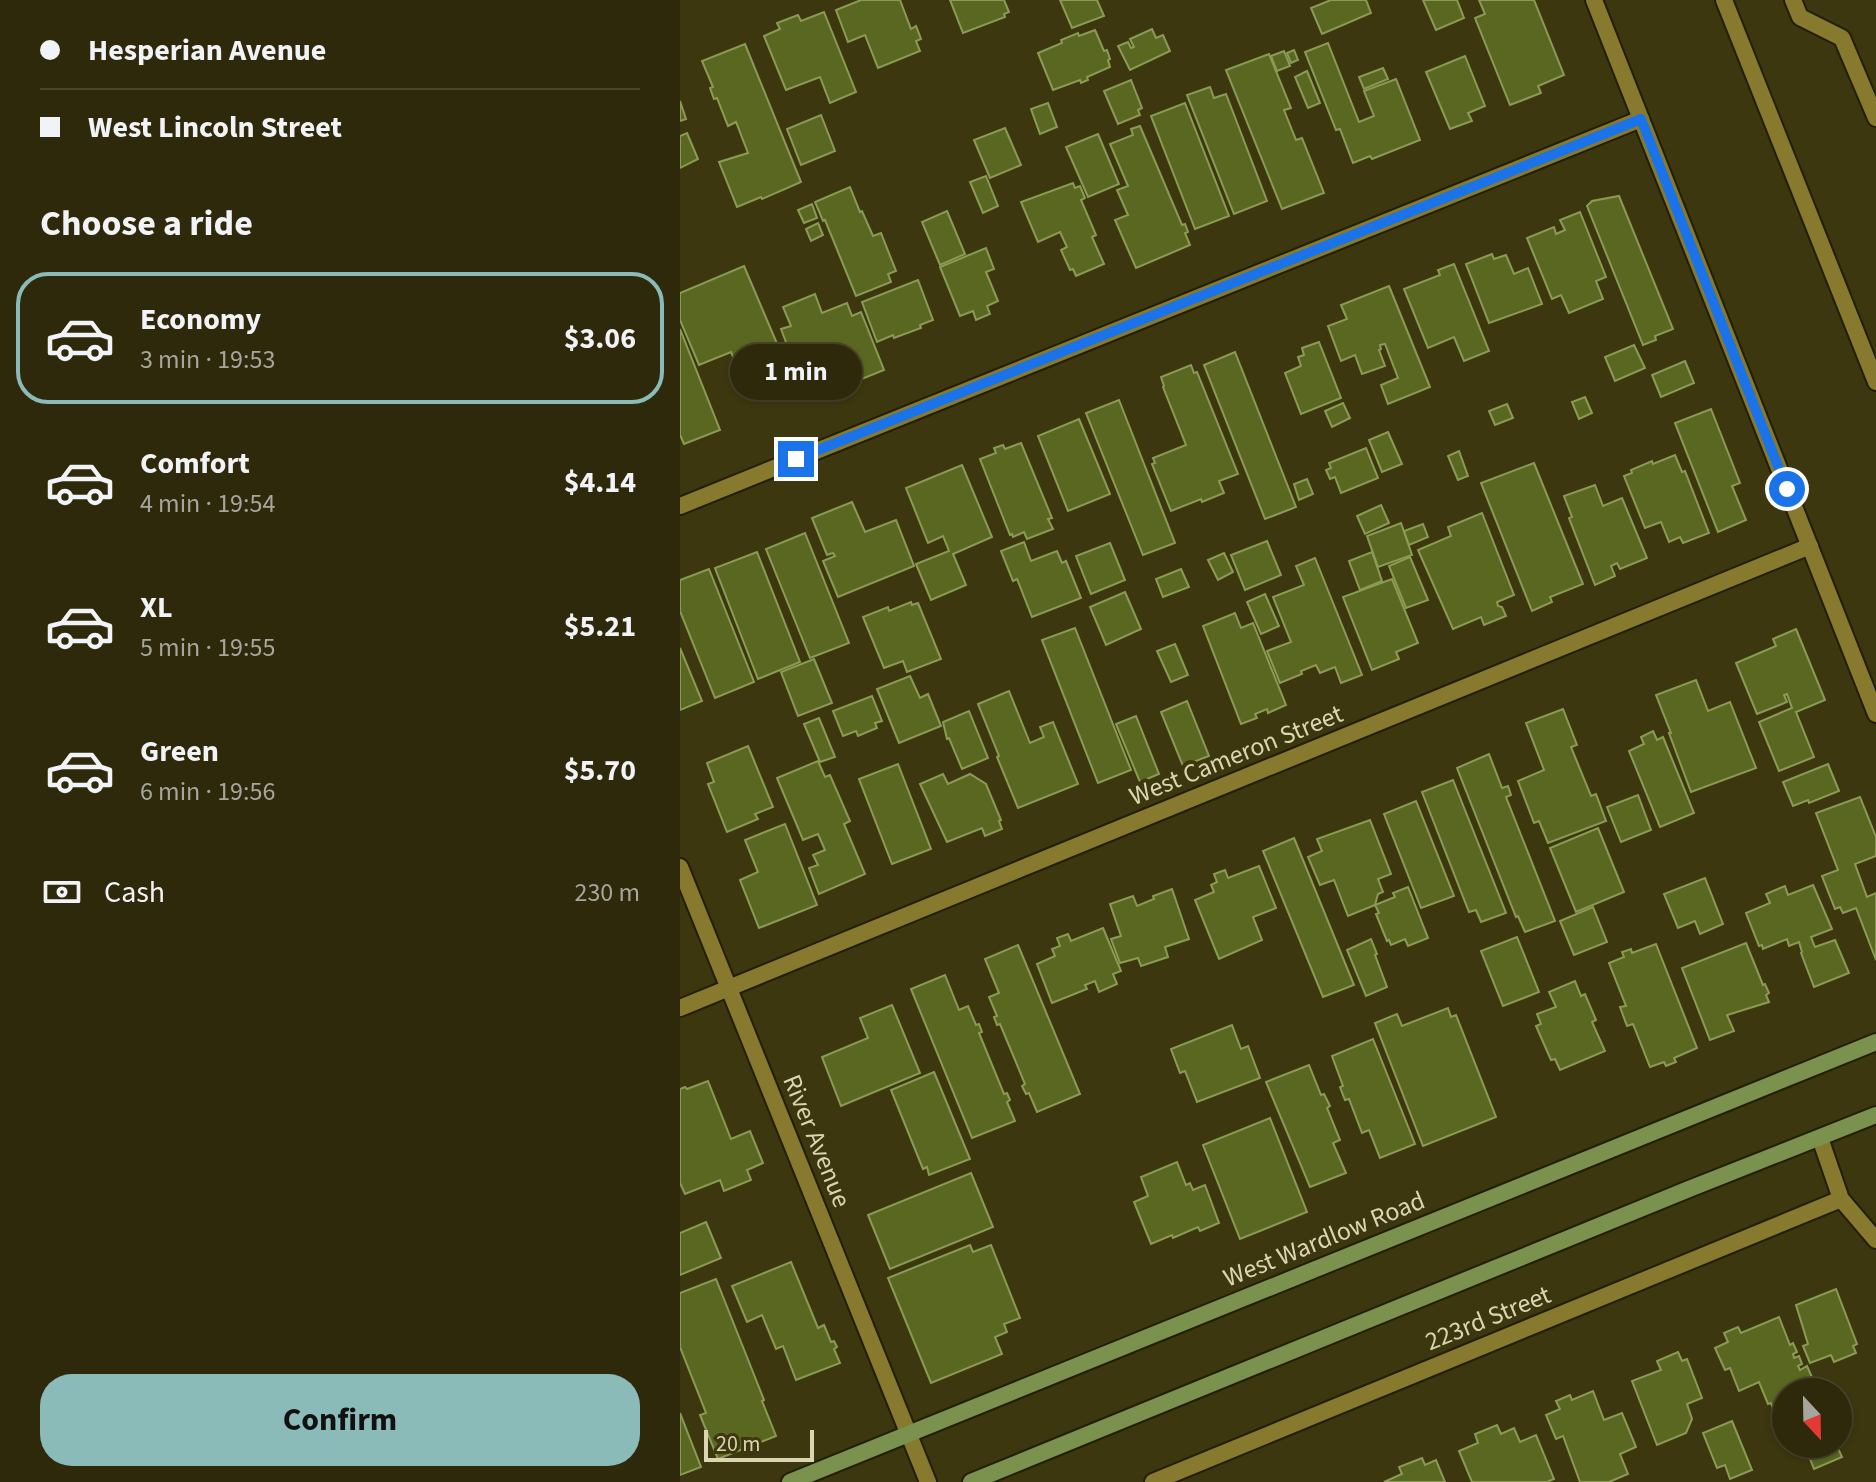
<!DOCTYPE html>
<html lang="en">
<head>
<meta charset="utf-8">
<style>
	body { margin:0; font-family:"Source Sans 3",sans-serif; background:#3a3519; color:#f1f3f6; height:100vh; display:flex; flex-direction:column; font-size:30px; white-space:nowrap }
	* { box-sizing:border-box; margin:0 }
	p { font-size:26px; color:#a7a69d }
	.icon { flex:none; width:44px; height:44px; fill:none; stroke:currentColor; stroke-width:2; stroke-linecap:round; stroke-linejoin:round }
	.map { position:relative; flex:1; overflow:hidden }
	.side { display:flex; flex-direction:column; background:#2e290b; width:680px }
	.side>* { flex:none }
	.hud { display:grid; align-content:center; height:176px; padding:0 40px; background:#2e290b }
	.needle { width:52px; rotate:158deg }
	.tools { position:absolute; left:1092px; top:1378px; display:grid; gap:16px }
	.tools a { display:grid; place-items:center; width:80px; height:80px; border-radius:50%; background:#2e290b; box-shadow:0 2px 6px #0004,0 0 0 2px #49452c; font-size:40px }
	.scale { position:absolute; left:24px; bottom:20px; width:110px; box-sizing:border-box; padding-left:8px; border:4px solid #dbd5b1; border-top:0; font-size:22px; line-height:28px; white-space:nowrap; color:#dbd5b1; -webkit-text-stroke:6px #3d370f; paint-order:stroke }
	.end { position:absolute; width:36px; height:36px; margin:-18px; border:10px solid #1a73e8; background:#fff; box-shadow:0 0 0 4px #fff }
	.from { border-radius:50% }
	.bubble { position:absolute; height:56px; border-radius:28px; background:#2e290b; box-shadow:0 2px 6px #0004,0 0 0 2px #49452c; font-size:26px; font-weight:700; line-height:56px; text-align:center }
	.hud b { display:flex; align-items:center; gap:28px; height:76px; font-size:30px }
	.hud b+b { border-top:2px solid #49452c }
	.hud i { width:20px; height:20px; background:#f1f3f6 }
	ul { padding:0; list-style:none }
	li { display:flex; align-items:center; gap:24px; height:132px; margin:0 16px 12px; padding:0 24px; border:4px solid transparent; border-radius:32px }
	li div { flex:1 }
	li b { display:block; font-size:30px }
	li em { font-style:normal; font-weight:700 }
	li.active { border-color:#8bbbb9 }
	li>.icon { width:72px; height:72px; stroke-width:1.5 }
	h2 { padding:0 40px; font-size:36px; line-height:96px }
	.pay { display:flex; align-items:center; gap:20px; height:88px; padding:0 40px; font-size:30px }
	.pay p { margin-inline-start:auto }
	.button { display:flex; gap:16px; margin-top:auto; padding:16px 40px }
	.button a { flex:1; height:92px; border-radius:32px; background:#8bbbb9; color:#111; font-size:32px; font-weight:700; line-height:92px; text-align:center }
	main { display:flex; flex:1; min-height:0 }
	.map>svg:first-child { display:block }
</style>
</head>
<body>
<main>
<section class="side">
<div class="hud">
<b><i class="from"></i>Hesperian Avenue</b>
<b><i></i>West Lincoln Street</b>
</div>
<h2>Choose a ride</h2>
<ul>
<li class="active"><svg class="icon" aria-label="car" viewBox="0 0 24 24"><path d="M5 17H2v-5l4-1 3-4h7l3 4 3 1v5h-3M9 17h6M6 11h13"/><circle cx="7" cy="17" r="2"/><circle cx="17" cy="17" r="2"/></svg><div><b>Economy</b><p>3 min · 19:53</p></div><em>$3.06</em></li>
<li><svg class="icon" aria-label="car" viewBox="0 0 24 24"><path d="M5 17H2v-5l4-1 3-4h7l3 4 3 1v5h-3M9 17h6M6 11h13"/><circle cx="7" cy="17" r="2"/><circle cx="17" cy="17" r="2"/></svg><div><b>Comfort</b><p>4 min · 19:54</p></div><em>$4.14</em></li>
<li><svg class="icon" aria-label="car" viewBox="0 0 24 24"><path d="M5 17H2v-5l4-1 3-4h7l3 4 3 1v5h-3M9 17h6M6 11h13"/><circle cx="7" cy="17" r="2"/><circle cx="17" cy="17" r="2"/></svg><div><b>XL</b><p>5 min · 19:55</p></div><em>$5.21</em></li>
<li><svg class="icon" aria-label="car" viewBox="0 0 24 24"><path d="M5 17H2v-5l4-1 3-4h7l3 4 3 1v5h-3M9 17h6M6 11h13"/><circle cx="7" cy="17" r="2"/><circle cx="17" cy="17" r="2"/></svg><div><b>Green</b><p>6 min · 19:56</p></div><em>$5.70</em></li>
</ul>
<div class="pay"><svg class="icon" aria-label="cash" viewBox="0 0 24 24"><path d="M3 7h18v10H3z"/><circle cx="12" cy="12" r="2"/></svg>Cash<p>230 m</p></div>
<div class="button"><a>Confirm</a></div>
</section>
<div class="map">
<svg width="1196" height="1482" viewBox="0 0 1196 1482">
	<rect width="100%" height="100%" fill="#3d370f"/>
	<!-- building -->
	<g fill="#596720" stroke="#8b9b55" stroke-width="2">
		<path d="M181 0H220L231 29 236 26 241 39 236 41 240 51 198 68 185 35 168 42 156 10Z"/>
		<path d="M270 0H324L329 12 324 14 325 17 283 33Z"/>
		<path d="M380 0H417L424 16 392 28Z"/>
		<path d="M651 0H686L691 13 642 34 631 8Z"/>
		<path d="M743 0H777L784 18 756 30Z"/>
		<path d="M799 0H854L884 75 858 86 861 93 830 105 795 18 805 14Z"/>
		<path d="M144 12 176 92 150 103 140 77 106 90 84 36 100 29 97 23 118 15 121 21Z"/>
		<path d="M472 29 476 38 483 35 490 51 450 70 438 46 448 42 451 48 454 47 450 39Z"/>
		<path d="M415 30 424 51 427 50 430 59 428 60 430 67 407 77 408 80 401 83 400 80 373 90 358 53 382 43 381 40 398 33 399 36Z"/>
		<path d="M648 43 679 122 694 116 684 91 716 79 740 140 692 159 690 156 673 163 660 129 656 130 625 52Z"/>
		<path d="M65 44 121 182 82 199 81 197 57 207 39 162 68 153 56 122 48 126 37 98 34 99 30 88 33 87 22 61Z"/>
		<path d="M614 50 618 60 611 63 607 53Z"/>
		<path d="M604 51 610 66 597 71 591 56Z"/>
		<path d="M589 54 611 108 604 110 616 140 622 138 644 193 602 209 546 70Z"/>
		<path d="M785 56 805 106 788 113 792 121 770 129 746 72Z"/>
		<path d="M703 68 708 79 684 89 679 77Z"/>
		<path d="M627 71 640 103 628 108 615 77Z"/>
		<path d="M451 80 462 108 458 110 460 115 438 124 424 91Z"/>
		<path d="M530 87 534 98 546 94 587 201 554 214 507 95Z"/>
		<path d="M0 101 6 119 0 121Z"/>
		<path d="M368 103 377 127 360 134 351 109Z"/>
		<path d="M505 103 549 216 515 229 471 116Z"/>
		<path d="M141 115 155 151 121 165 107 129Z"/>
		<path d="M460 126 502 225 505 224 508 232 505 233 510 245 456 268 435 220 448 215 437 190 448 186 430 144 453 135 451 129Z"/>
		<path d="M325 128 341 165 310 178 294 140Z"/>
		<path d="M7 133 18 159 0 168V136Z"/>
		<path d="M418 134 439 184 408 197 386 147Z"/>
		<path d="M306 176 318 206 303 213 290 182Z"/>
		<path d="M393 183 395 188 400 186 405 198 401 200 416 235 412 237 424 264 396 276 393 269 390 270 381 250 387 247 380 232 358 242 341 202Z"/>
		<path d="M170 187 180 212 182 211 193 236 201 233 216 271 208 274 211 282 176 296 145 220 143 221 135 202Z"/>
		<path d="M939 196 993 329 975 336 976 340 963 345 907 206 912 201Z"/>
		<path d="M132 204 137 218 124 223 118 210Z"/>
		<path d="M267 211 285 254 260 265 242 222Z"/>
		<path d="M900 212 926 277 916 281 923 299 889 313 881 295 872 299 847 238 874 227 876 234 885 230 880 220Z"/>
		<path d="M138 223 143 235 131 241 126 229Z"/>
		<path d="M306 248 314 269 306 272 318 301 307 306 310 314 296 320 293 311 280 316 260 267Z"/>
		<path d="M812 254 814 259 826 255 834 274 848 268 862 304 809 323 786 264Z"/>
		<path d="M774 264 809 351 784 361 774 337 748 348 724 289 760 275 758 270Z"/>
		<path d="M64 266 101 353 59 371 51 352 19 365 0 320V293Z"/>
		<path d="M238 280 253 320 240 325 241 328 214 338 213 335 197 342 182 302Z"/>
		<path d="M709 286 750 387 708 404 701 385 718 378 705 344 700 345 701 349 699 350 705 366 682 374 675 355 661 361 648 326 667 319 661 305Z"/>
		<path d="M135 294 142 313 167 303 172 316 181 312 204 370 172 383 168 373 124 390 101 329 111 326 103 307Z"/>
		<path d="M0 329 40 430 4 444 0 435Z"/>
		<path d="M639 342 661 398 621 414 605 373 621 366 618 357 624 355 622 348Z"/>
		<path d="M954 345 965 368 935 381 925 357Z"/>
		<path d="M555 352 616 507 585 519 524 365Z"/>
		<path d="M1005 361 1014 383 981 397 972 375Z"/>
		<path d="M511 365 514 373 517 372 558 474 539 481 544 493 522 502 521 499 491 511 472 464 475 463 473 458 506 445 483 387 484 386 481 377Z"/>
		<path d="M905 397 912 413 899 419 892 402Z"/>
		<path d="M439 400 495 543 463 555 406 413Z"/>
		<path d="M663 403 670 418 652 427 645 411Z"/>
		<path d="M827 404 833 418 815 425 809 411Z"/>
		<path d="M1031 409 1060 483 1052 486 1066 520 1038 532 995 423Z"/>
		<path d="M399 419 430 494 388 511 358 436Z"/>
		<path d="M708 432 722 464 702 472 689 440Z"/>
		<path d="M341 443 372 518 368 519 373 529 347 539 344 532 333 537 332 534 330 535 300 459 316 453 314 448 323 445 325 449Z"/>
		<path d="M686 448 698 478 661 493 655 477 650 479 646 470 651 468 649 463Z"/>
		<path d="M779 451 788 476 778 480 768 456Z"/>
		<path d="M995 455 1002 472 1005 471 1029 533 1003 543 1000 537 989 542 981 522 965 528 944 476 952 473 951 470 972 461 973 464Z"/>
		<path d="M854 463 903 584 870 597 872 602 852 611 801 483Z"/>
		<path d="M282 465 312 537 273 554 286 585 251 600 236 564 269 551 263 536 248 543 226 488Z"/>
		<path d="M627 479 633 494 619 500 614 484Z"/>
		<path d="M915 485 923 506 942 498 967 558 940 569 937 563 931 566 935 576 915 585 889 518 892 517 884 496Z"/>
		<path d="M172 502 185 532 216 520 234 566 158 597 143 561 155 556 153 553 147 555 132 518Z"/>
		<path d="M701 505 709 523 685 534 677 516Z"/>
		<path d="M802 513 834 595 817 602 818 606 822 607 826 616 804 625 801 617 773 629 738 550 771 536 768 527Z"/>
		<path d="M721 523 732 555 698 567 687 536Z"/>
		<path d="M743 524 748 537 729 545 724 531Z"/>
		<path d="M125 533 169 643 130 658 86 549Z"/>
		<path d="M587 541 601 575 565 590 551 555Z"/>
		<path d="M344 542 351 561 377 551 382 563 386 561 401 598 352 617 337 579 333 581 321 551Z"/>
		<path d="M430 543 445 580 411 594 396 556Z"/>
		<path d="M77 552 120 662 78 679 35 568Z"/>
		<path d="M692 552 702 581 680 590 669 561Z"/>
		<path d="M544 553 553 572 538 580 528 560Z"/>
		<path d="M730 557 748 600 726 608 709 566Z"/>
		<path d="M635 558 682 675 661 683 655 667 640 673 636 665 621 671 622 674 600 683 587 651 611 642 593 597 624 585 616 566Z"/>
		<path d="M29 569 74 682 35 698 0 611V580Z"/>
		<path d="M501 569 509 587 483 597 476 579Z"/>
		<path d="M712 579 738 643 716 652 719 659 692 670 663 597Z"/>
		<path d="M445 592 461 629 426 645 410 607Z"/>
		<path d="M585 594 599 626 581 634 567 602Z"/>
		<path d="M231 602 232 605 238 603 261 659 227 672 223 661 204 668 183 617 208 607 209 611Z"/>
		<path d="M555 613 561 628 573 623 606 705 588 713 587 709 575 714 577 718 561 724 523 626Z"/>
		<path d="M395 628 451 770 418 783 362 640Z"/>
		<path d="M1116 629 1145 700 1116 712 1134 757 1099 771 1079 722 1112 708 1107 694 1104 695 1107 702 1077 714 1056 663 1096 646 1093 639Z"/>
		<path d="M495 644 508 675 491 682 477 651Z"/>
		<path d="M0 648 22 701 0 710Z"/>
		<path d="M134 659 152 703 118 716 101 672Z"/>
		<path d="M230 676 240 698 248 694 261 726 219 743 197 689Z"/>
		<path d="M1016 680 1028 711 1050 702 1076 768 1011 792 989 733H991L976 695Z"/>
		<path d="M329 691 350 743 364 737 360 727 373 722 398 784 338 808 317 757 319 756 298 704Z"/>
		<path d="M192 696 202 721 195 723 197 728 178 736 176 731 163 736 153 711Z"/>
		<path d="M507 701 529 756 503 766 481 712Z"/>
		<path d="M883 709 897 745 891 747 911 796 916 794 926 821 868 843 859 821 854 823 838 781 864 770 846 723Z"/>
		<path d="M289 711 308 758 282 769 269 738 267 739 263 722Z"/>
		<path d="M456 716 479 774 460 782 436 724Z"/>
		<path d="M139 718 155 757 140 762 124 724Z"/>
		<path d="M973 731 977 740 983 737 1014 813 980 827 949 751 964 744 961 737Z"/>
		<path d="M68 746 93 807 75 814 78 819 47 832 28 784 34 782 27 763Z"/>
		<path d="M809 754 822 788 828 786 831 795 826 797 875 921 845 932 838 916 836 917 777 768Z"/>
		<path d="M138 761 145 777 150 775 170 821 164 824 185 874 139 894 129 868 138 865 133 855 145 850 138 834 123 840 97 778Z"/>
		<path d="M218 764 251 849 212 864 179 779Z"/>
		<path d="M1148 764 1159 791 1129 803 1128 800 1113 806 1103 782Z"/>
		<path d="M263 774 268 784 290 774 306 784 321 820 319 821 322 829 305 836 302 828 267 842 240 784Z"/>
		<path d="M773 780 826 913 801 922 796 910 789 912 742 792Z"/>
		<path d="M958 795 971 830 941 842 927 807Z"/>
		<path d="M1180 797 1196 837V856L1175 864 1187 897 1196 893V960L1176 908 1163 913 1160 907 1155 909 1142 876 1158 870 1136 813Z"/>
		<path d="M736 801 774 896 741 908 704 814Z"/>
		<path d="M690 820 711 874 698 879 703 892 698 894 695 905 668 916 654 880 640 885 628 857 642 851 637 839Z"/>
		<path d="M105 824 137 905 79 928 60 880 78 872 65 840Z"/>
		<path d="M918 828 944 892 896 912 870 848Z"/>
		<path d="M614 838 674 985 643 997 583 851Z"/>
		<path d="M579 866 596 908 573 917 582 940 539 959 515 900 534 892 531 885 537 882 534 874 545 870 548 878Z"/>
		<path d="M1025 878 1043 924 1020 934 1015 921 998 928 984 894Z"/>
		<path d="M1133 885 1152 929 1131 937 1135 947 1155 940 1169 973 1134 987 1121 953 1122 952 1119 942 1109 946 1107 939 1083 949 1082 945 1079 946 1066 913 1090 903 1086 894 1105 886 1108 895Z"/>
		<path d="M728 887 748 938 728 946 725 939 711 945 709 940 707 941 696 914 699 913 695 905 715 897 713 893Z"/>
		<path d="M492 889 509 939 485 947 488 957 461 966 458 958 440 963 431 939 441 936 430 904 453 896 457 906 474 899 473 896Z"/>
		<path d="M913 907 927 942 894 955 880 921Z"/>
		<path d="M423 928 441 971 433 974 437 984 419 992 415 981 405 985 407 989 372 1003 357 964 375 956 372 949 380 946 377 938 388 934 391 941Z"/>
		<path d="M837 937 859 992 823 1006 801 951Z"/>
		<path d="M691 939 697 954 695 955 707 987 686 996 667 950Z"/>
		<path d="M1066 943 1083 985 1085 984 1089 993 1086 995 1089 1002 1047 1015 1054 1031 1030 1040 1002 968Z"/>
		<path d="M976 944 1017 1048 994 1058 996 1062 986 1066 984 1062 970 1067 953 1024 947 1026 940 1007 946 1006 929 963 944 957 942 952 951 949 952 953Z"/>
		<path d="M338 945 400 1094 357 1112 349 1093 346 1094 342 1086 345 1084 320 1024 317 1025 314 1017 317 1016 309 997 319 993 305 959Z"/>
		<path d="M265 975 279 1010 288 1006 296 1025 299 1024 302 1032 299 1033 324 1094 327 1093 330 1100 327 1102 335 1121 292 1138 231 989Z"/>
		<path d="M895 981 901 996 905 994 916 1020 912 1022 925 1051 880 1070 875 1059 871 1060 856 1026 861 1024 857 1014 876 1007 869 992Z"/>
		<path d="M212 1005 240 1073 161 1106 142 1057 188 1038 180 1018Z"/>
		<path d="M768 1008 771 1017 776 1015 816 1117 743 1146 695 1023 717 1014 722 1026Z"/>
		<path d="M552 1025 561 1049 568 1046 580 1078 517 1102 505 1071 500 1073 491 1049Z"/>
		<path d="M693 1039 735 1144 700 1158 689 1130 682 1133 669 1099 665 1100 660 1087 663 1086 652 1056Z"/>
		<path d="M629 1065 641 1095 644 1094 650 1106 647 1108 660 1140 653 1143 666 1173 630 1187 586 1082Z"/>
		<path d="M254 1072 290 1159 249 1175 247 1167 243 1169 211 1090Z"/>
		<path d="M28 1081 51 1139 70 1131 83 1163 67 1170 71 1180 44 1191 40 1180 5 1194 0 1183V1089L5 1087 7 1089Z"/>
		<path d="M590 1118 627 1212 560 1239 523 1145Z"/>
		<path d="M497 1162 506 1185 510 1183 513 1190 525 1185 539 1223 520 1231 518 1227 493 1238 492 1235 471 1244 454 1202 468 1196 461 1177Z"/>
		<path d="M291 1173 313 1227 210 1269 188 1215Z"/>
		<path d="M26 1222 41 1258 0 1275V1233Z"/>
		<path d="M290 1245 293 1252 311 1245 340 1318 324 1324 327 1332 315 1337 322 1354 251 1383 208 1278Z"/>
		<path d="M111 1262 138 1328 144 1325 151 1342 154 1341 157 1347 154 1349 160 1363 116 1380 103 1346 96 1349 82 1315 67 1322 52 1286Z"/>
		<path d="M36 1279 84 1400 82 1401 96 1436 38 1459 20 1415 26 1413 0 1347V1293Z"/>
		<path d="M1156 1289 1177 1344 1173 1346 1176 1353 1154 1362 1151 1355 1130 1363 1123 1346 1128 1344 1116 1305Z"/>
		<path d="M1099 1317 1110 1345 1113 1343 1117 1352 1113 1354 1114 1358 1119 1356 1122 1364 1118 1366 1120 1370 1127 1366 1135 1384 1126 1388 1128 1392H1106V1403L1103 1400 1092 1406 1091 1403 1088 1404 1079 1382 1059 1391 1050 1368 1045 1370 1035 1348 1048 1342 1044 1333 1058 1327 1061 1333Z"/>
		<path d="M998 1352 1002 1361 1007 1359 1022 1398 1007 1404 1012 1419 1006 1433 977 1445 952 1381 981 1370 977 1361Z"/>
		<path d="M913 1391 924 1420 942 1413 956 1447 940 1454 948 1474 929 1482H900L883 1436 876 1439 866 1415 880 1409 876 1401 890 1395 892 1400Z"/>
		<path d="M0 1413 21 1467 0 1475Z"/>
		<path d="M1052 1421 1072 1470 1050 1479 1045 1465 1037 1468 1023 1433Z"/>
		<path d="M817 1425 821 1434 834 1428 840 1442 856 1435 874 1479 867 1482H792L779 1451 798 1443 795 1434Z"/>
		<path d="M1130 1444H1156L1162 1457 1134 1469 1125 1446Z"/>
		<path d="M742 1458 745 1465 756 1460 765 1482H704L722 1474 719 1467Z"/>
	</g>
	<g fill="none" stroke-linecap="round" stroke-linejoin="round">
		<defs>
			<g id="service">
				<path d="M1044 0 1196 382"/>
				<path d="M1113 0 1120 17 1162 38 1196 118"/>
			</g>
			<g id="minor">
				<path d="M914 0 1196 714"/>
				<path d="M0 506 961 119"/>
				<path d="M0 867 248 1482"/>
				<path d="M0 1008 1130 546"/>
				<path d="M1140 1138 1161 1199 1196 1240"/>
				<path d="M473 1482 1161 1199"/>
			</g>
			<g id="secondary">
				<path d="M110 1482 1196 1042"/>
				<path d="M291 1482 1009 1189 1196 1115"/>
			</g>
		</defs>
		<!-- service casing -->
		<use href="#service" stroke="#221e07" stroke-width="20"/>
		<!-- minor casing -->
		<use href="#minor" stroke="#221e07" stroke-width="20"/>
		<!-- secondary casing -->
		<use href="#secondary" stroke="#221e07" stroke-width="20"/>
		<!-- service -->
		<use href="#service" stroke="#877a2f" stroke-width="16"/>
		<!-- minor -->
		<use href="#minor" stroke="#877a2f" stroke-width="16"/>
		<!-- secondary -->
		<use href="#secondary" stroke="#7a924d" stroke-width="16"/>
	</g>
	<g fill="none" stroke-linecap="round" stroke-linejoin="round">
		<!-- route -->
		<path stroke="#1a73e8" stroke-width="10" d="M116 459 961 119 1107 489"/>
	</g>
	<g text-anchor="middle" dominant-baseline="central" stroke-width="8" stroke-linejoin="round" paint-order="stroke">
		<!-- street labels -->
		<g font-size="26" fill="#dbd5b1" stroke="#3d370f">
			<text transform="translate(556 755) rotate(-22)">West Cameron Street</text>
			<text transform="translate(137 1141) rotate(68)">River Avenue</text>
			<text transform="translate(644 1239) rotate(-22)">West Wardlow Road</text>
			<text transform="translate(808 1318) rotate(-22)">223rd Street</text>
		</g>
	</g>
</svg>
<div class="tools">
<a><svg class="needle" viewBox="-14 -14 28 28"><path d="M0-13l5 13h-10z" fill="#e53935"/><path d="M0 13l5-13h-10z" fill="#a7a69d"/></svg></a>
</div>
<div class="scale">20 m</div>
<i class="end from" style="left:1107px;top:489px"></i>
<i class="end" style="left:116px;top:459px"></i>
<div class="bubble" style="left:50px;top:344px;width:132px">1 min</div>
</div>
</main>
</body>
</html>
